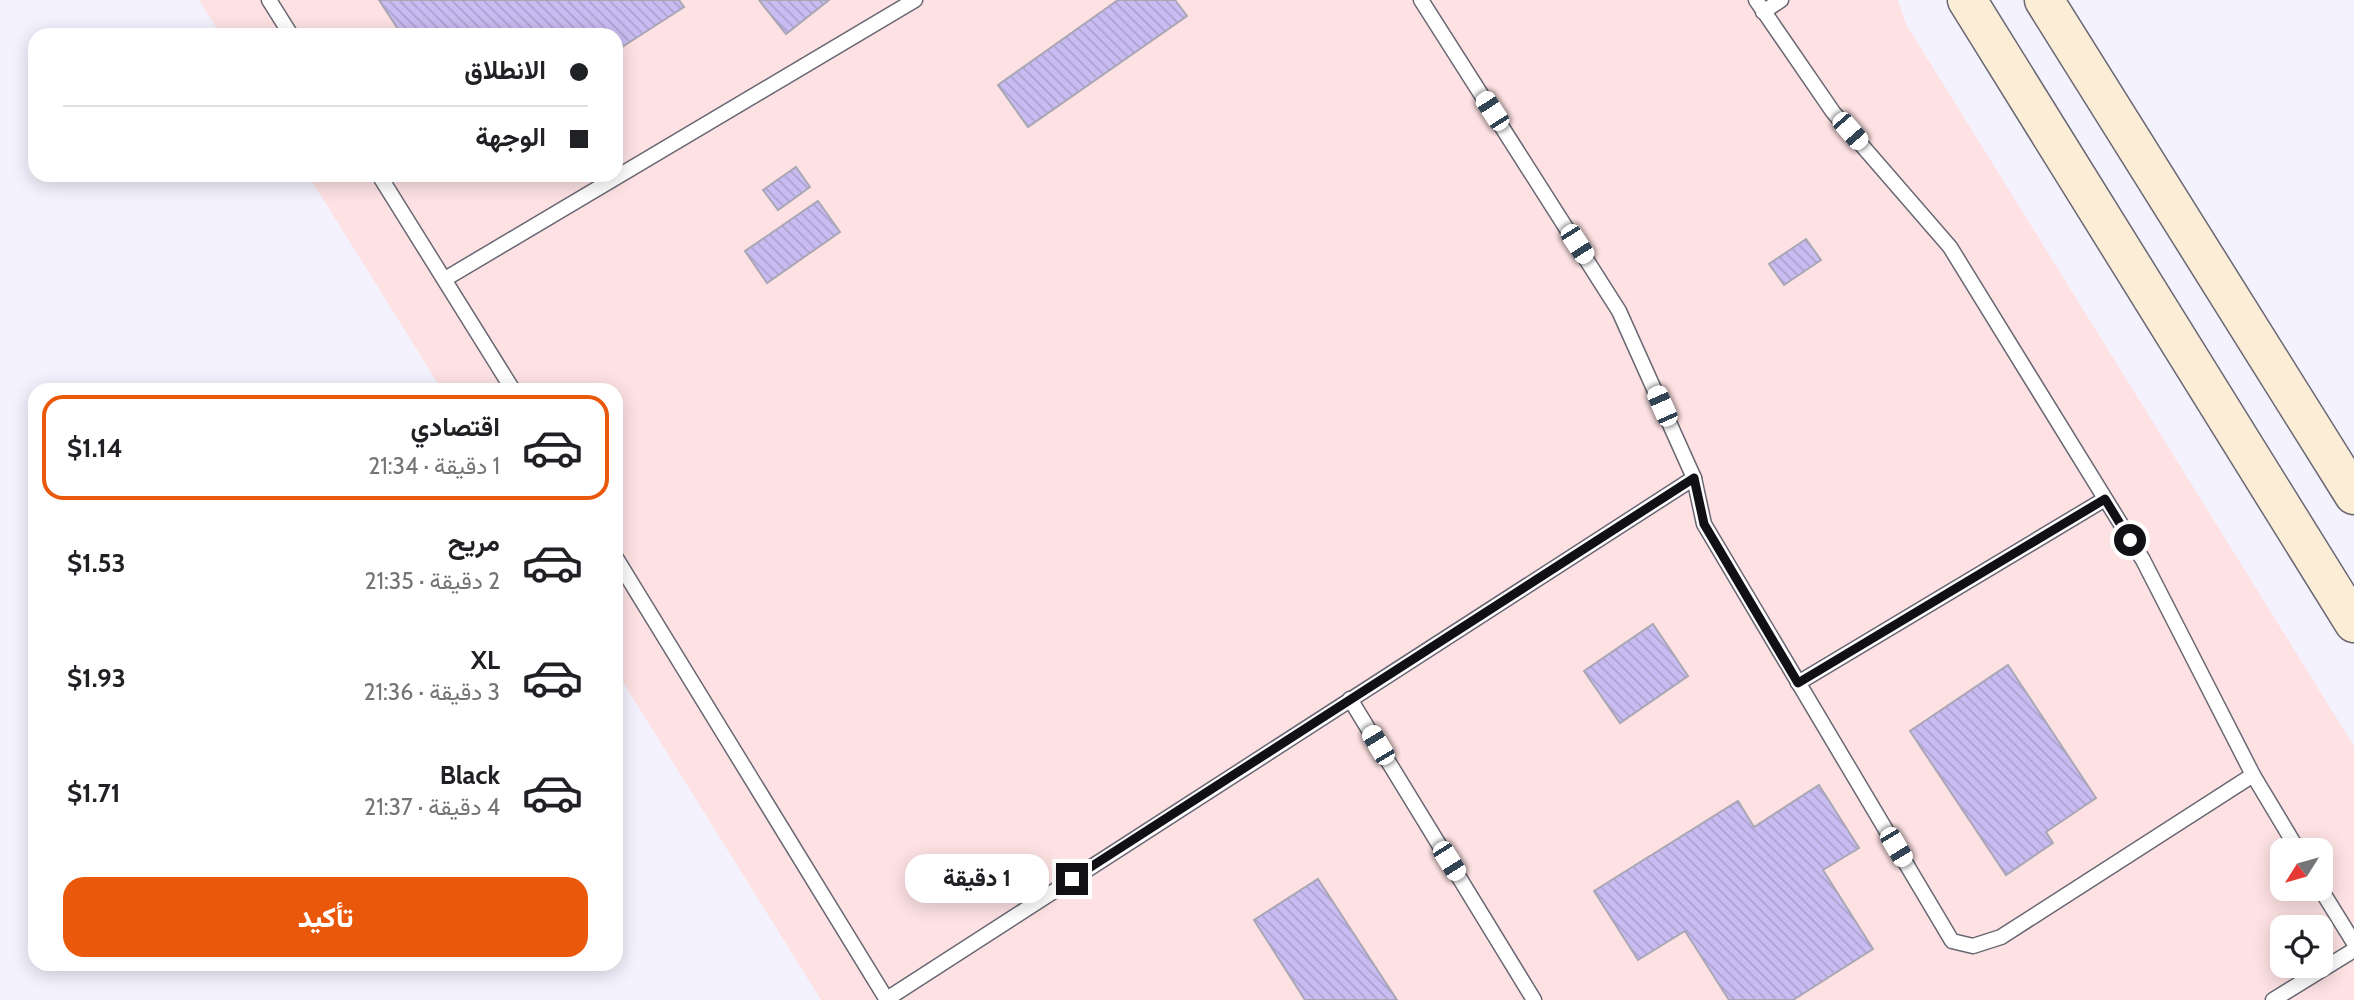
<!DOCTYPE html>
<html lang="ar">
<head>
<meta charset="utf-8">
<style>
	body { margin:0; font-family:Cabin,Vazirmatn,sans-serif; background:#f2f2f2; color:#202124; direction:rtl; height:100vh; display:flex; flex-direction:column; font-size:26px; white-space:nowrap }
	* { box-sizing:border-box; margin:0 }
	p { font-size:23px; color:#757577 }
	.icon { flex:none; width:38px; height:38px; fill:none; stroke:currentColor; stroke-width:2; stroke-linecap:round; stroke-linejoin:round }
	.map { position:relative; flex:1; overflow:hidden; direction:ltr }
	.panel { position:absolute; left:28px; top:383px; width:595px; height:588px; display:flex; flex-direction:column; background:#fff; border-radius:21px; box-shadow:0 4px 18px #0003; direction:rtl }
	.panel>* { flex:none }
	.guide { position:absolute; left:28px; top:28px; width:595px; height:154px; border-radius:21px; box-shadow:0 4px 18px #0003; direction:rtl; display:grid; align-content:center; height:154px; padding:0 35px; background:#fff }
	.needle { width:46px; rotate:233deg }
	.buttons { position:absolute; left:2270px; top:838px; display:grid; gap:14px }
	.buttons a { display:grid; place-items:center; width:63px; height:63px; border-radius:14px; background:#fff; box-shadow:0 4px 18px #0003; font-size:35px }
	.end { position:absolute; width:32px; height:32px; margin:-16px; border:9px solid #111015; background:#fff; box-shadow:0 0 0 4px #fff }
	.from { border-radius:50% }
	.bubble { position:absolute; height:49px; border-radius:21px; background:#fff; box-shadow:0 4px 18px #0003; font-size:23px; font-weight:800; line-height:49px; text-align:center; direction:rtl }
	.car { position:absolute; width:21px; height:42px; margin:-21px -10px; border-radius:9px; box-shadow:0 0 5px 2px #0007; background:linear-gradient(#fff 24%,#345 0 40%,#fff 0 76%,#345 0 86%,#fff 0) }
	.guide b { display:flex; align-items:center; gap:24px; height:66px; font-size:26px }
	.guide b+b { border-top:2px solid #e0e0e0 }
	.guide i { width:18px; height:18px; background:#202124 }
	ul { padding:12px 0 0; list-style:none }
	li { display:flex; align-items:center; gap:21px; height:105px; margin:0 14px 10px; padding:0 21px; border:4px solid transparent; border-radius:21px }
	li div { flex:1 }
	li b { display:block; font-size:26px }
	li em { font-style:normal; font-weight:800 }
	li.on { border-color:#ea580c }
	li>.icon { width:63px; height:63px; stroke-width:1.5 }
	.cta { display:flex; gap:14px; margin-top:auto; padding:14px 35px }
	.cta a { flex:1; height:80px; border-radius:21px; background:#ea580c; color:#fff; font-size:28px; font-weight:800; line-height:80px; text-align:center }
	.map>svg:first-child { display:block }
</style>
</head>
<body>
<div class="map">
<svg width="2354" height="1000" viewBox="0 0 2354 1000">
	<defs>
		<pattern id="building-back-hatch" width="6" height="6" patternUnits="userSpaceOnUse" patternTransform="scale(1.75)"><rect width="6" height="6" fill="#c9bcf2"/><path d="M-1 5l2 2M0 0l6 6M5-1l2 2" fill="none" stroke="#aca1cf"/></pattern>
	</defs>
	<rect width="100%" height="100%" fill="#f4f2fe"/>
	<!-- industrial -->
	<path fill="#fee2e3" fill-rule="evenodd" d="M199 0H1898L1906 24 2354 746V1000H821L616 671V390H442L308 175H616V35H221ZM2282 850H2320V889H2282ZM2282 928H2320V966H2282Z"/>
	<!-- building -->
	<g fill="url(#building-back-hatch)" stroke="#aaa7b5" stroke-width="2">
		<path d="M379 0H679L684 7 616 51V35H402Z"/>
		<path d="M759 0H829L786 34Z"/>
		<path d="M1118 0H1175L1187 16 1028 127 998 85Z"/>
		<path d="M796 167 810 187 778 210 763 190Z"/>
		<path d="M818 201 840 232 767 283 745 251Z"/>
		<path d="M1806 239 1821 260 1784 285 1769 264Z"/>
		<path d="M1653 624 1688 676 1620 723 1584 671Z"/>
		<path d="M2008 665 2096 798 2046 832 2053 843 2006 875 1910 731Z"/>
		<path d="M1819 785 1859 848 1823 870 1873 949 1793 1000H1729L1685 931 1638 960 1594 891 1738 801 1754 827Z"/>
		<path d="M1318 879 1397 1000H1305L1254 920Z"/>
	</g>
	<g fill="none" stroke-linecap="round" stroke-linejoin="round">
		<defs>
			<g id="service">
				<path d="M269 0 291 35"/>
				<path d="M1421 0 1619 311 1694 478 1704 524 1952 941 1973 946 2001 937 2253 775"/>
				<path d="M1756 0 1833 112 1950 247 2143 560 2253 775 2298 850"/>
				<path d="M1763 12 1781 0"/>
				<path d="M379 175 513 390"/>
				<path d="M445 279 915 0"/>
				<path d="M616 558 887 1000"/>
				<path d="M1798 683 2105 499"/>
				<path d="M1350 699 1534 1000"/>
				<path d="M2320 888 2354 943"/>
				<path d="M887 999 1694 478"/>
				<path d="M2273 1000 2354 950"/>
			</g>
			<g id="secondary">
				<path d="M1967 0 2354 623"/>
				<path d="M2044 0 2354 495"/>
			</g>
		</defs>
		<!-- service casing -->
		<use href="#service" stroke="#696774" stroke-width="17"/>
		<!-- secondary casing -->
		<use href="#secondary" stroke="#696774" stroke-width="41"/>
		<!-- service -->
		<use href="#service" stroke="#fff" stroke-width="14"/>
		<!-- secondary -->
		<use href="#secondary" stroke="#fbedd6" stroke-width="38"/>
	</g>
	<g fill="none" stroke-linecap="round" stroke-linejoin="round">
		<!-- route -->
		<path stroke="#111015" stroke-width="9" d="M1072 879 1694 478 1704 524 1798 683 2105 499 2130 540"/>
	</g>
</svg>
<div class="buttons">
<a><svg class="needle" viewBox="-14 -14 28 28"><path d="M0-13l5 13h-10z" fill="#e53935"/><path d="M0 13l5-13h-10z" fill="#757577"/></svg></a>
<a><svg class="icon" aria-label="locate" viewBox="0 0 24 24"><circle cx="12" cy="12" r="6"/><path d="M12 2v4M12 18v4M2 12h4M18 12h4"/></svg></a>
</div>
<i class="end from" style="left:2130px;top:540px"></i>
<i class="end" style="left:1072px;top:879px"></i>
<div class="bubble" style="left:905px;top:854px;width:144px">1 دقيقة</div>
<i class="car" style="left:1492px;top:111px;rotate:327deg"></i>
<i class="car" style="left:1850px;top:131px;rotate:139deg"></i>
<i class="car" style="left:1577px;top:244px;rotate:147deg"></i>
<i class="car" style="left:1662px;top:406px;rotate:336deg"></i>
<i class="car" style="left:1378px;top:745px;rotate:329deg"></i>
<i class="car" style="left:1896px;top:847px;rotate:149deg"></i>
<i class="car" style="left:1449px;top:861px;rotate:148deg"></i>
<div class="guide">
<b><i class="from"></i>الانطلاق</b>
<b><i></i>الوجهة</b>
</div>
<section class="panel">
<ul>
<li class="on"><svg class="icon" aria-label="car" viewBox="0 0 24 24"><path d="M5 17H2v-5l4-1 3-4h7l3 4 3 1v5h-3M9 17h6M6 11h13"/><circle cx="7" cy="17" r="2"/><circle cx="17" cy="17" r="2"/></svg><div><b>اقتصادي</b><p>1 دقيقة · 21:34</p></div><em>$1.14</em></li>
<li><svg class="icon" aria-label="car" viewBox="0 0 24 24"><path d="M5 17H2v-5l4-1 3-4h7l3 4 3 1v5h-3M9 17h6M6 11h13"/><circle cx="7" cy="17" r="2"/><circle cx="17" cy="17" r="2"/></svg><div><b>مريح</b><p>2 دقيقة · 21:35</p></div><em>$1.53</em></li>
<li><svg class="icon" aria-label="car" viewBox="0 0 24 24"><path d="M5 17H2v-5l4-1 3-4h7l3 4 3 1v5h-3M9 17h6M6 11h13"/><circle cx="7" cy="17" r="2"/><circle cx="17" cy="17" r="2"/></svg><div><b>XL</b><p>3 دقيقة · 21:36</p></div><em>$1.93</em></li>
<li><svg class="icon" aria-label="car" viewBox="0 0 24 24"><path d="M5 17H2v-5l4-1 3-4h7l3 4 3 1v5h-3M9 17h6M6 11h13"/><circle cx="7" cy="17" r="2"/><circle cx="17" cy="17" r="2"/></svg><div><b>Black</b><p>4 دقيقة · 21:37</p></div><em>$1.71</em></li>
</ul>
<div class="cta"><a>تأكيد</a></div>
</section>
</div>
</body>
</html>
